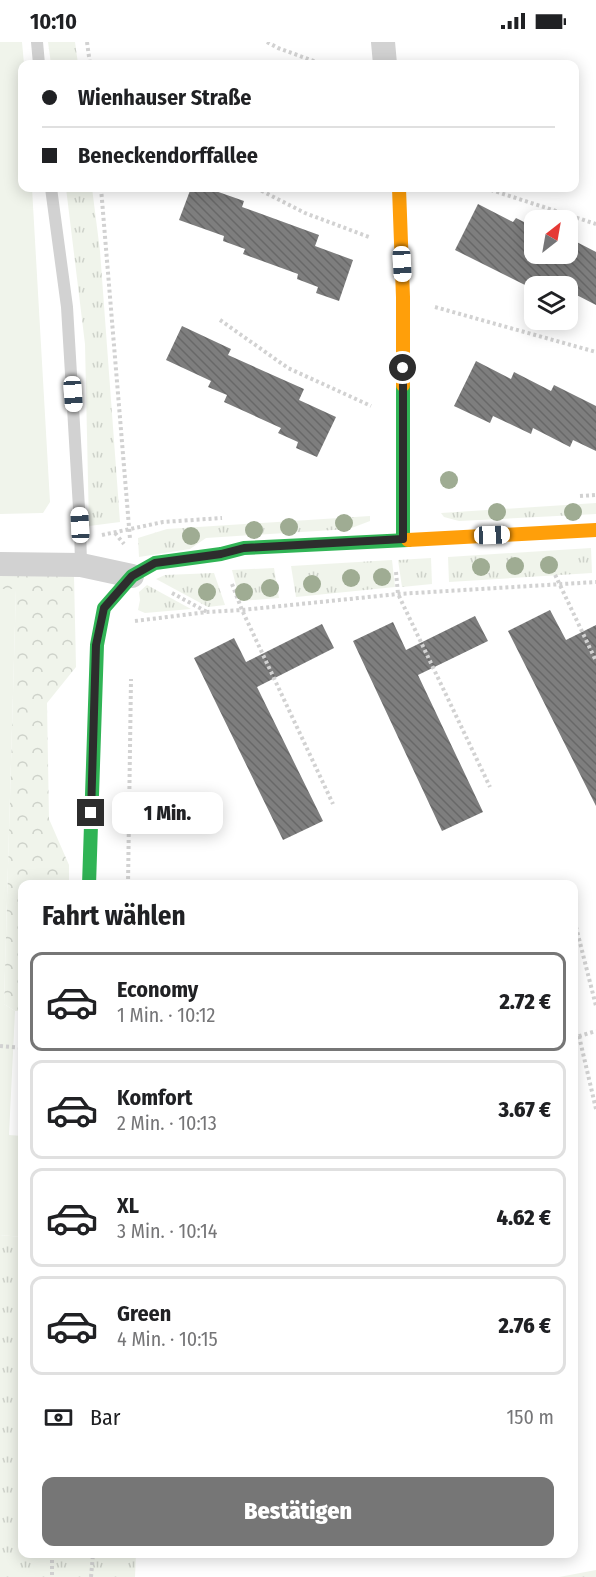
<!DOCTYPE html>
<html lang="de">
<head>
<meta charset="utf-8">
<style>
	body { margin:0; font-family:"Fira Sans Condensed",sans-serif; background:#f6f6f6; color:#202124; height:100vh; display:flex; flex-direction:column; font-size:22px; white-space:nowrap }
	* { box-sizing:border-box; margin:0 }
	p { font-size:20px; color:#757577 }
	.icon { flex:none; width:33px; height:33px; fill:none; stroke:currentColor; stroke-width:2; stroke-linecap:round; stroke-linejoin:round }
	.map { position:relative; flex:1; overflow:hidden }
	.drawer { position:absolute; left:18px; top:838px; width:560px; height:678px; display:flex; flex-direction:column; background:#fff; border-radius:12px; box-shadow:0 3px 15px #0003 }
	.drawer>* { flex:none }
	.banner { position:absolute; left:18px; top:18px; width:561px; height:132px; border-radius:12px; box-shadow:0 3px 15px #0003; display:grid; align-content:center; height:132px; padding:0 24px; background:#fff }
	.needle { width:39px; rotate:31deg }
	.controls { position:absolute; left:524px; top:168px; display:grid; gap:12px }
	.controls a { display:grid; place-items:center; width:54px; height:54px; border-radius:12px; background:#fff; box-shadow:0 3px 15px #0003; font-size:30px }
	.end { position:absolute; width:27px; height:27px; margin:-14px; border:8px solid #2d2d2d; background:#fff; box-shadow:0 0 0 3px #fff }
	.from { border-radius:50% }
	.bubble { position:absolute; height:42px; border-radius:12px; background:#fff; box-shadow:0 3px 15px #0003; font-size:20px; font-weight:800; line-height:42px; text-align:center }
	.car { position:absolute; width:18px; height:36px; margin:-18px -9px; border-radius:8px; box-shadow:0 0 4px 2px #0007; background:linear-gradient(#fff 24%,#345 0 40%,#fff 0 76%,#345 0 86%,#fff 0) }
	.banner b { display:flex; align-items:center; gap:21px; height:57px; font-size:22px }
	.banner b+b { border-top:2px solid #e0e0e0 }
	.banner i { width:15px; height:15px; background:#202124 }
	ul { padding:0; list-style:none }
	li { display:flex; align-items:center; gap:18px; height:99px; margin:0 12px 9px; padding:0 12px; border:3px solid #e0e0e0; border-radius:12px }
	li div { flex:1 }
	li b { display:block; font-size:22px }
	li em { font-style:normal; font-weight:800 }
	li.selected { border-color:#767676 }
	li>.icon { width:54px; height:54px; stroke-width:1.5 }
	h2 { padding:0 24px; font-size:27px; line-height:72px }
	.pay { display:flex; align-items:center; gap:15px; height:66px; padding:0 24px; font-size:22px }
	.pay p { margin-inline-start:auto }
	.action { display:flex; gap:12px; margin-top:auto; padding:12px 24px }
	.action a { flex:1; height:69px; border-radius:12px; background:#767676; color:#fff; font-size:24px; font-weight:800; line-height:69px; text-align:center }
	.status { display:flex; justify-content:space-between; align-items:center; height:42px; padding:0 30px; background:#fff; direction:ltr }
	.status svg { height:16px; fill:currentColor }
	.map>svg:first-child { display:block }
</style>
</head>
<body>
<div class="status"><b>10:10</b><svg viewBox="0 0 49 12"><path d="M0 12V9h3v3zM5 12V6h3v6zM10 12V3h3v9zM15 12V0h3v12zM26 1h20v11H26zM47 4h2v5h-2z"/></svg></div>
<div class="map">
<svg width="596" height="1535" viewBox="0 0 596 1535">
	<defs>
		<pattern id="grass-tufts" width="24" height="20" patternUnits="userSpaceOnUse" patternTransform="scale(1.5)"><rect width="24" height="20" fill="#f0f4eb"/><path d="M3 7l-1-3M5 7V3M7 7l1-3M15 17l-1-3M17 17v-4M19 17l1-3" fill="none" stroke="#ced2ca"/></pattern>
		<pattern id="forest-crowns" width="20" height="18" patternUnits="userSpaceOnUse" patternTransform="scale(1.5)"><rect width="20" height="18" fill="#f0f4eb"/><path d="M2 6a3 3 0 1 1 6 0M12 15a3 3 0 1 1 6 0" fill="none" stroke="#ced2ca"/></pattern>
		<pattern id="building-back-hatch" width="6" height="6" patternUnits="userSpaceOnUse" patternTransform="scale(1.5)"><rect width="6" height="6" fill="#7e7e7e"/><path d="M-1 5l2 2M0 0l6 6M5-1l2 2" fill="none" stroke="#686868"/></pattern>
	</defs>
	<rect width="100%" height="100%" fill="#fff"/>
	<!-- grass -->
	<g fill="url(#grass-tufts)">
		<path d="M48 0H75L78 22H51Z"/>
		<path d="M66 146H92L100 209 120 480 89 484 85 302Z"/>
		<path d="M596 461V472L459 479 444 475 441 471Z"/>
		<path d="M370 474V479L349 487 206 496 190 507 139 515 138 496 167 487Z"/>
		<path d="M591 506 592 531 449 540 448 515Z"/>
		<path d="M431 516 432 542 402 545 398 518Z"/>
		<path d="M392 518 395 545 296 555 291 524Z"/>
		<path d="M274 526 279 556 240 559 232 528Z"/>
		<path d="M214 531 225 563 208 565 156 537 165 533Z"/>
		<path d="M147 543 191 567 145 571 138 568 140 558 139 550Z"/>
		<path d="M0 1193 22 1195V1512H136L135 1535H0Z"/>
		<path d="M596 1528V1535H559Z"/>
	</g>
	<!-- forest -->
	<path fill="url(#forest-crowns)" d="M0 531 74 534 76 625 47 661 49 777 69 823V843H22V969H15L4 962 16 547H0Z"/>
	<!-- garden -->
	<g fill="#f0f4eb">
		<path d="M0 0H22L24 22H22V146H32L50 460 43 471 0 472Z"/>
		<path d="M0 547H16L4 962 15 969 9 1093 22 1094V1195L0 1193Z"/>
	</g>
	<!-- building -->
	<g fill="url(#building-back-hatch)">
		<path d="M191 146H207L244 159 242 165 319 193 315 204 353 218 339 259 316 251 318 245 297 237 298 232 243 212 245 207 223 199 224 194 179 178Z"/>
		<path d="M478 162 513 180 516 176 534 185V212H567V195L596 210V263L567 248V244H546L530 236 527 244 455 208Z"/>
		<path d="M182 284 231 307 228 313 304 347 299 358 336 375 317 415 296 406 298 400 278 391 281 386 224 360 227 353 208 345 211 339 166 318Z"/>
		<path d="M476 319 511 337 514 330 551 349 554 343 596 364V409L573 398 570 405 533 386 531 392 493 374 490 381 454 364Z"/>
		<path d="M550 568 566 598 596 583V764L508 589Z"/>
		<path d="M475 574 488 599 418 633 483 770 442 789 353 599 393 580 406 608Z"/>
		<path d="M322 582 334 606 257 645 323 779 283 798 194 616 234 596 246 620Z"/>
	</g>
	<g fill="none" stroke-linecap="round" stroke-linejoin="round">
		<!-- path -->
		<g stroke="#d2d2d2" stroke-width="4" stroke-dasharray="3 3" stroke-linecap="butt">
			<path d="M87 0 90 22"/>
			<path d="M267 0 278 6 322 22"/>
			<path d="M101 146 130 497"/>
			<path d="M256 146 305 171 369 195"/>
			<path d="M485 146 596 182"/>
			<path d="M435 265 596 310"/>
			<path d="M220 278 288 326 371 364"/>
			<path d="M580 454 596 453"/>
			<path d="M115 491 124 502"/>
			<path d="M102 493 163 480 222 476"/>
			<path d="M550 522 596 619"/>
			<path d="M396 530 398 552 490 745"/>
			<path d="M232 542 242 568 333 762"/>
			<path d="M172 551 207 570"/>
			<path d="M135 579 207 570 242 568 398 552 596 540"/>
			<path d="M128 843 131 637"/>
			<path d="M573 873 596 964"/>
			<path d="M579 994 596 1067"/>
			<path d="M573 996 596 989"/>
			<path d="M0 1004 22 1006"/>
			<path d="M52 1512V1535"/>
			<path d="M91 1535 93 1512"/>
		</g>
		<!-- lane -->
		<g stroke="#d2d2d2" stroke-width="12">
			<path d="M37 0 39 22"/>
			<path d="M51 146 67 265 80 483 81 523"/>
		</g>
		<!-- street -->
		<g stroke="#d2d2d2" stroke-width="24">
			<path d="M383 0 385 22"/>
			<path d="M0 522 81 523 132 534"/>
		</g>
		<!-- fast -->
		<g stroke="#30b455" stroke-width="14">
			<path d="M403 343V497"/>
			<path d="M89 843 97 603 104 566 132 534 155 521 221 512 244 506 408 498"/>
		</g>
		<!-- slow -->
		<g stroke="#ff9f0a" stroke-width="14">
			<path d="M399 146 403 255V343"/>
			<path d="M408 498 596 488"/>
		</g>
	</g>
	<!-- trees -->
	<g fill="#9fac93">
		<circle cx="449" cy="438" r="9"/>
		<circle cx="497" cy="470" r="9"/>
		<circle cx="573" cy="470" r="9"/>
		<circle cx="344" cy="481" r="9"/>
		<circle cx="289" cy="485" r="9"/>
		<circle cx="254" cy="488" r="9"/>
		<circle cx="191" cy="494" r="9"/>
		<circle cx="549" cy="523" r="9"/>
		<circle cx="515" cy="524" r="9"/>
		<circle cx="481" cy="525" r="9"/>
		<circle cx="382" cy="535" r="9"/>
		<circle cx="351" cy="536" r="9"/>
		<circle cx="312" cy="542" r="9"/>
		<circle cx="270" cy="546" r="9"/>
		<circle cx="207" cy="550" r="9"/>
		<circle cx="244" cy="550" r="9"/>
	</g>
	<g fill="none" stroke-linecap="round" stroke-linejoin="round">
		<!-- route -->
		<path stroke="#2d2d2d" stroke-width="8" d="M91 771 96 603 104 566 132 534 155 521 221 512 244 506 403 497V326"/>
	</g>
</svg>
<div class="controls">
<a><svg class="needle" viewBox="-14 -14 28 28"><path d="M0-13l5 13h-10z" fill="#e53935"/><path d="M0 13l5-13h-10z" fill="#757577"/></svg></a>
<a><svg class="icon" aria-label="layers" viewBox="0 0 24 24"><path d="M12 4l9 5-9 5-9-5zM3 14l9 5 9-5"/></svg></a>
</div>
<i class="end from" style="left:403px;top:326px"></i>
<i class="end" style="left:91px;top:771px"></i>
<div class="bubble" style="left:112px;top:750px;width:111px">1 Min.</div>
<i class="car" style="left:402px;top:222px;rotate:177deg"></i>
<i class="car" style="left:73px;top:352px;rotate:176deg"></i>
<i class="car" style="left:80px;top:483px;rotate:357deg"></i>
<i class="car" style="left:492px;top:493px;rotate:88deg"></i>
<div class="banner">
<b><i class="from"></i>Wienhauser Straße</b>
<b><i></i>Beneckendorffallee</b>
</div>
<section class="drawer">
<h2>Fahrt wählen</h2>
<ul>
<li class="selected"><svg class="icon" aria-label="car" viewBox="0 0 24 24"><path d="M5 17H2v-5l4-1 3-4h7l3 4 3 1v5h-3M9 17h6M6 11h13"/><circle cx="7" cy="17" r="2"/><circle cx="17" cy="17" r="2"/></svg><div><b>Economy</b><p>1 Min. · 10:12</p></div><em>2.72 €</em></li>
<li><svg class="icon" aria-label="car" viewBox="0 0 24 24"><path d="M5 17H2v-5l4-1 3-4h7l3 4 3 1v5h-3M9 17h6M6 11h13"/><circle cx="7" cy="17" r="2"/><circle cx="17" cy="17" r="2"/></svg><div><b>Komfort</b><p>2 Min. · 10:13</p></div><em>3.67 €</em></li>
<li><svg class="icon" aria-label="car" viewBox="0 0 24 24"><path d="M5 17H2v-5l4-1 3-4h7l3 4 3 1v5h-3M9 17h6M6 11h13"/><circle cx="7" cy="17" r="2"/><circle cx="17" cy="17" r="2"/></svg><div><b>XL</b><p>3 Min. · 10:14</p></div><em>4.62 €</em></li>
<li><svg class="icon" aria-label="car" viewBox="0 0 24 24"><path d="M5 17H2v-5l4-1 3-4h7l3 4 3 1v5h-3M9 17h6M6 11h13"/><circle cx="7" cy="17" r="2"/><circle cx="17" cy="17" r="2"/></svg><div><b>Green</b><p>4 Min. · 10:15</p></div><em>2.76 €</em></li>
</ul>
<div class="pay"><svg class="icon" aria-label="cash" viewBox="0 0 24 24"><path d="M3 7h18v10H3z"/><circle cx="12" cy="12" r="2"/></svg>Bar<p>150 m</p></div>
<div class="action"><a>Bestätigen</a></div>
</section>
</div>
</body>
</html>
